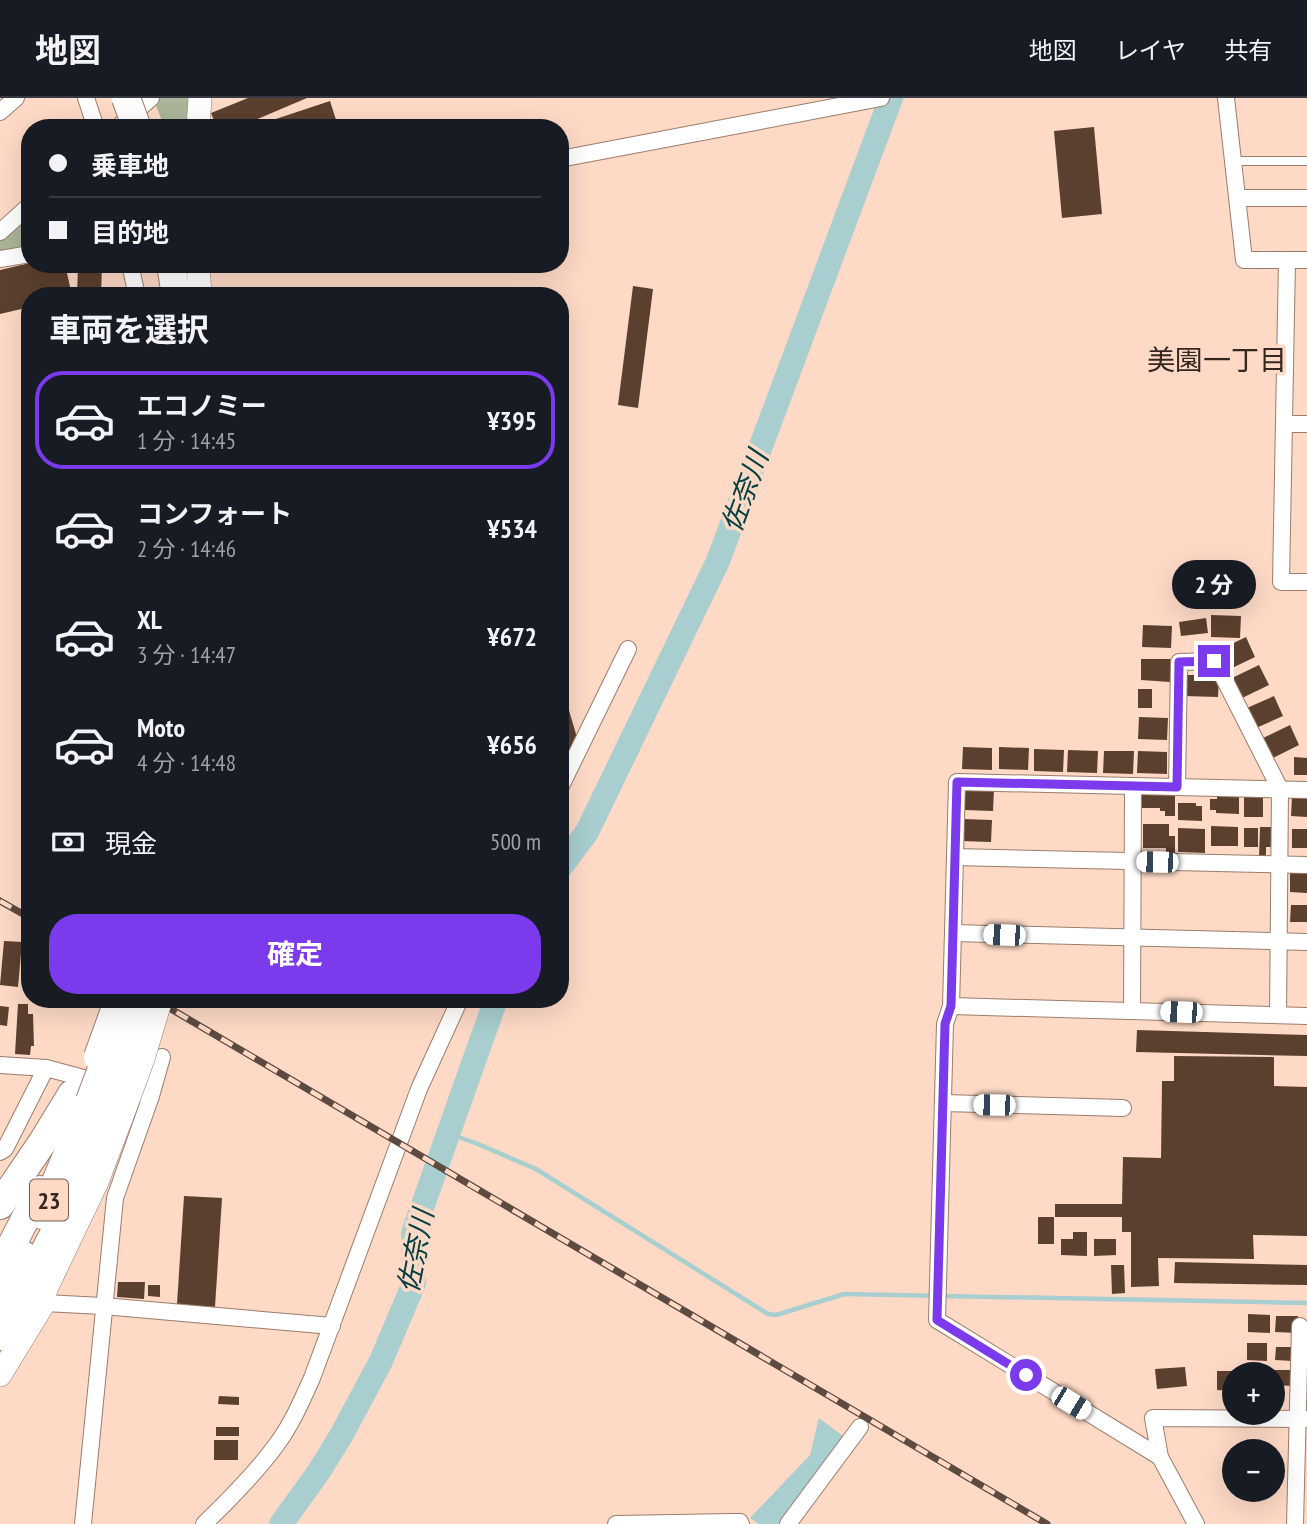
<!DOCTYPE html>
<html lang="ja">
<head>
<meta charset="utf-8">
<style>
	body { margin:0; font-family:"PT Sans Narrow","Noto Sans JP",sans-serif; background:#20242c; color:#f1f3f6; height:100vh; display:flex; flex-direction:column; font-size:26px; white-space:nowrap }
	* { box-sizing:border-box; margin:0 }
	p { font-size:23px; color:#9ea1a6 }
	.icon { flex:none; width:38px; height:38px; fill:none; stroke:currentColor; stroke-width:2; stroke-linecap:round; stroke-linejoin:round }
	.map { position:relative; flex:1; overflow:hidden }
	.details { position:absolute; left:21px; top:189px; width:548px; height:721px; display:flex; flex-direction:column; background:#171b24; border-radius:28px; box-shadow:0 7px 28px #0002 }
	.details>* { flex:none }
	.hud { position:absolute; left:21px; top:21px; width:548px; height:154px; border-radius:28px; box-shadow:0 7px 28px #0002; display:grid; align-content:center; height:154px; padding:0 28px; background:#171b24 }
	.fabs { position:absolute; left:1222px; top:1264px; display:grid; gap:14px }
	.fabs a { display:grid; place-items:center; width:63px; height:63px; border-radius:50%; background:#171b24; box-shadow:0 7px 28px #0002; font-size:35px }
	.end { position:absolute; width:32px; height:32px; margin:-16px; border:9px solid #7c3aed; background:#fff; box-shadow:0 0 0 4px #fff }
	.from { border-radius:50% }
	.bubble { position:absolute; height:49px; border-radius:24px; background:#171b24; box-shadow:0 7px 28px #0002; font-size:23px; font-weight:700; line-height:49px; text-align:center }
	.car { position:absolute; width:21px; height:42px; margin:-21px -10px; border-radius:9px; box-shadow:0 0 5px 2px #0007; background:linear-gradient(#fff 24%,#345 0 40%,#fff 0 76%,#345 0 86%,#fff 0) }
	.hud b { display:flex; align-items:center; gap:24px; height:66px; font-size:26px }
	.hud b+b { border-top:2px solid #363941 }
	.hud i { width:18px; height:18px; background:#f1f3f6 }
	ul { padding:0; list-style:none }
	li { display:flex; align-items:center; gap:21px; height:98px; margin:0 14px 10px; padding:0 14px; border:4px solid transparent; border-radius:28px }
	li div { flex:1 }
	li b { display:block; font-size:26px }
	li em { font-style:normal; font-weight:700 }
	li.on { border-color:#7c3aed }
	li>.icon { width:63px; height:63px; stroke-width:1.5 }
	h2 { padding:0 28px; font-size:32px; line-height:84px }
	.pay { display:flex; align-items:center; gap:18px; height:77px; padding:0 28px; font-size:26px }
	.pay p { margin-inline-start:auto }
	.primary-button { display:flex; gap:14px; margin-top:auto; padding:14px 28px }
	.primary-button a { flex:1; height:80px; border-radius:28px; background:#7c3aed; color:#fff; font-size:28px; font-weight:700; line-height:80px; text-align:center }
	header { display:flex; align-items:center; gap:42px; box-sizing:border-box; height:98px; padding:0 35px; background:#171b24; border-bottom:2px solid #363941 }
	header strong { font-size:33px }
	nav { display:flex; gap:38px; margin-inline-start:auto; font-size:24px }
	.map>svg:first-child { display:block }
</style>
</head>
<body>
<header>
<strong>地図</strong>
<nav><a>地図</a><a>レイヤ</a><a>共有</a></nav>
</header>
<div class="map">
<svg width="1307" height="1426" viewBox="0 0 1307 1426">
	<rect width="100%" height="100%" fill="#fdd9c6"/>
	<!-- green -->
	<g fill="#aab59a">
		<path d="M157 0H191L189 30H165L154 3Z"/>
		<path d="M30 112V152L0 158V139Z"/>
	</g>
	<!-- water -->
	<path fill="#a8cecf" d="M819 1320 843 1338 779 1426H759L750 1420 810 1357Z"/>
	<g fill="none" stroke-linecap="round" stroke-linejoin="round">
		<!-- stream -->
		<path stroke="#a8cecf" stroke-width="4.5" d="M447 1035 478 1046 536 1071 768 1216 776 1217 844 1196 1307 1205"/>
		<!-- river -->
		<g stroke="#a8cecf" stroke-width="24">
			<path d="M560 770 587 734 718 463 891 0"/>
			<path d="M281 1426 318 1375 342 1336 381 1263 414 1185 413 1135 496 901"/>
		</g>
	</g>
	<!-- building -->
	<g fill="#5c402f">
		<path d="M248 0H307L236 30H217L211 15Z"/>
		<path d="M330 3 338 28 332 30H249Z"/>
		<path d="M1094 29 1102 116 1062 120 1054 33Z"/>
		<path d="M30 165 65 166 72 198H30V209L0 216V172Z"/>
		<path d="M78 166H102L101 198H77Z"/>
		<path d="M633 188 653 191 638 310 618 307Z"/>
		<path d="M1211 517 1241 518 1240 540 1211 539Z"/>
		<path d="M1206 520 1208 535 1181 538 1179 524Z"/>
		<path d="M1143 527 1172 528 1171 550 1142 549Z"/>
		<path d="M1246 539 1255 559 1228 572 1219 552Z"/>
		<path d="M1141 561H1171L1170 584 1141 582Z"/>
		<path d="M1259 567 1269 587 1242 600 1232 580Z"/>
		<path d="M1205 574H1209L1213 580H1219L1218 599 1184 598V577H1203Z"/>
		<path d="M561 585 578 643 572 653 560 657Z"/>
		<rect x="1138" y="591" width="14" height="19"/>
		<path d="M1274 598 1283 618 1256 630 1247 610Z"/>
		<path d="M1139 619 1168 620 1167 642 1138 641Z"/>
		<path d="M1290 627 1299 647 1273 660 1263 640Z"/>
		<path d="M963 649 992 650V672L962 671Z"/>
		<path d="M999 649 1029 650 1028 672 999 671Z"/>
		<path d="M1034 651 1064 652 1063 674 1034 673Z"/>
		<path d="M1068 652 1098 653 1097 675 1067 674Z"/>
		<path d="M1104 653H1134L1133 676 1103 675Z"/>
		<path d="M1138 653 1167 654V676L1137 675Z"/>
		<path d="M1294 659 1307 660V677H1294Z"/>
		<path d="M965 690 994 691 993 713 964 712Z"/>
		<path d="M1142 696H1175V718H1165V713H1160V710H1142Z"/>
		<path d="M1217 698H1239V716L1216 715V712H1210V701H1217Z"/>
		<path d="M1244 698 1263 699V719H1244Z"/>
		<path d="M1292 699H1307V719L1291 718Z"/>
		<path d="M1178 705H1196V708H1202V723L1178 722Z"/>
		<path d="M962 721 992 722 991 744 961 743Z"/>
		<path d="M1143 726H1169V738H1175V757H1166V750H1143Z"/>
		<path d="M1211 728 1238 729V748H1211Z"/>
		<path d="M1260 729H1275V749H1266V759H1259Z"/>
		<path d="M1178 730 1205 731V755L1178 754Z"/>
		<rect x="1244" y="730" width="14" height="19"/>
		<rect x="1292" y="731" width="15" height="19"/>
		<path d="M1290 775H1307V795L1290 794Z"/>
		<path d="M1291 807H1307V824H1290Z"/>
		<path d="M4 843 22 844 18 889 0 887Z"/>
		<path d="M18 906H28V916H33L34 948H31L30 957 15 956Z"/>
		<path d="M0 908 9 909 7 928 0 927Z"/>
		<path d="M1137 932 1307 937V958L1136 954Z"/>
		<path d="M1174 958 1274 959V988L1307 989V1138L1253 1137 1254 1161 1158 1160 1159 1188 1131 1189V1134H1122V1119H1055V1106H1122L1123 1059 1161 1060 1162 983H1174Z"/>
		<path d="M184 1098 222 1100 215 1209 177 1206Z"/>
		<rect x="1038" y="1119" width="16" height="27"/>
		<path d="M1073 1134H1087V1158L1061 1157V1141H1073Z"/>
		<path d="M1094 1141H1116V1157L1094 1158Z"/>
		<path d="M1175 1164 1307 1167V1187L1174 1185Z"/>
		<path d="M1111 1167H1124L1125 1195 1112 1196Z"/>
		<path d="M118 1184H145L144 1201 117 1199Z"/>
		<path d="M148 1187H160V1199L148 1198Z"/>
		<path d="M1248 1216 1270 1217V1235L1248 1234Z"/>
		<path d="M1276 1218H1298L1297 1235 1275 1234Z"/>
		<path d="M1247 1245H1267V1263L1247 1262Z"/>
		<path d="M1276 1249H1294L1293 1263 1275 1262Z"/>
		<path d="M1185 1269 1187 1288 1157 1291 1155 1271Z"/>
		<rect x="1246" y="1271" width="25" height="5"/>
		<path d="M1274 1272H1292V1288L1273 1287Z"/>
		<path d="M1217 1273H1241V1276H1234V1293L1217 1292Z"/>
		<path d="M219 1298 239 1299V1307L218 1306Z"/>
		<rect x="216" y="1329" width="23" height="9"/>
		<rect x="214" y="1342" width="24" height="20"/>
	</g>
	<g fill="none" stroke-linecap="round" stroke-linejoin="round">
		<defs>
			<path id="lane" d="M1233 63H1307"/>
			<g id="street">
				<path d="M86 0 96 30"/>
				<path d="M1226 0 1244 162H1307"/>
				<path d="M0 14 16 0"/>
				<path d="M117 30 151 0"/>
				<path d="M560 61 881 0"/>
				<path d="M1238 100H1307"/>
				<path d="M0 134 30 107"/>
				<path d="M0 161 30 156"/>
				<path d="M1287 162 1281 484H1307"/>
				<path d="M130 166 137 198"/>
				<path d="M1285 326H1307"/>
				<path d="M1177 689 1179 564 1215 563 1280 691 1278 917"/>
				<path d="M560 690 628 551"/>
				<path d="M955 759 1307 767"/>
				<path d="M953 835 1307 844"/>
				<path d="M951 908 1307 918"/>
				<path d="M1132 913 1133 688"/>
				<path d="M0 967 46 970"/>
				<path d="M151 998 162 959"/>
				<path d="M943 1005 1123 1010"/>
				<path d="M0 1054 5 1051 46 970 151 998 115 1100 83 1426"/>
				<path d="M44 1205 103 1208 332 1228"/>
				<path d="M1160 1359 937 1222 945 926 951 908 957 684 1307 692"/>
				<path d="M204 1426C230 1401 256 1375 277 1346 292 1326 302 1302 312 1280L419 991 460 901"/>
				<path d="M616 1426 732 1424H740L741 1426"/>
				<path d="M788 1426 860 1329"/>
				<path d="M1196 1426 1160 1359 1153 1320 1307 1321"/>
				<path d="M1295 1426 1300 1228"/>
			</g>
			<g id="secondary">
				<path d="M198 30 200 0"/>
				<path d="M198 166 200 198"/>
				<path d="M27 1203 37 1201 45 1193 97 1084 122 1018"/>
				<path d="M0 1277 44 1205 45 1193"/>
			</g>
			<g id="highway">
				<path d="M171 166 176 198"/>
				<path d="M0 1107 42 1045 72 996"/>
				<path d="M42 1117 90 1003"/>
				<path d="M0 1170 40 1092"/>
				<path d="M0 1196 23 1157"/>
				<path d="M0 1238 54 1136 109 1012"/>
			</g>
		</defs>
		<!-- lane casing -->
		<use href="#lane" stroke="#9c7c6b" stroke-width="10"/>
		<!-- street casing -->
		<use href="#street" stroke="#9c7c6b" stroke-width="18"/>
		<!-- secondary casing -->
		<use href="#secondary" stroke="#9c7c6b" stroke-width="24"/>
		<!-- highway casing -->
		<use href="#highway" stroke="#9c7c6b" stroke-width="30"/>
		<!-- lane -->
		<use href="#lane" stroke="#fff" stroke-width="8"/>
		<!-- street -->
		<use href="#street" stroke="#fff" stroke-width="16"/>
		<!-- secondary -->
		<use href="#secondary" stroke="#fff" stroke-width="23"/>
		<!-- highway -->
		<use href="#highway" stroke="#fff" stroke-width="28"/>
		<defs>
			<g id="rail">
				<path d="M0 803 30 820"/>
				<path d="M154 901 1047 1426"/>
			</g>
		</defs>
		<!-- rail casing -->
		<use href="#rail" stroke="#5d4a41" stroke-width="7"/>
		<!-- rail -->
		<use href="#rail" stroke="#fdd9c6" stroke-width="4.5" stroke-dasharray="13" stroke-linecap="butt"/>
		<defs>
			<path id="secondary-bridge" d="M122 1018 143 961 161 901"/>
			<g id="highway-bridge">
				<path d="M126 0 137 30"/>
				<path d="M98 959 119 901"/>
				<path d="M90 1003 112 944"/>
				<path d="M109 1012 126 959 139 901"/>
			</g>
		</defs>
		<!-- secondary-bridge casing -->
		<use href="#secondary-bridge" stroke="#9c7c6b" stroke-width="24" stroke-linecap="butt"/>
		<!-- highway-bridge casing -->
		<use href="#highway-bridge" stroke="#9c7c6b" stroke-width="30" stroke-linecap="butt"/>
		<!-- secondary-bridge -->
		<use href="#secondary-bridge" stroke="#fff" stroke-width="23"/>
		<!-- highway-bridge -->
		<use href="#highway-bridge" stroke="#fff" stroke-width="28"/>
	</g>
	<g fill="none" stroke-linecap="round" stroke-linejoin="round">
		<!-- route -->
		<path stroke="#7c3aed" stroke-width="9" d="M1026 1277 937 1222 945 926 951 908 957 684 1177 689 1179 564 1214 563"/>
	</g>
	<g text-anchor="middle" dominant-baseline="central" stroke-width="7" stroke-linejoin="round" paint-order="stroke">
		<!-- shield labels -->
		<rect fill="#fdd9c6" stroke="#715c52" stroke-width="2" x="30" y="1081.5" width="38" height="41" rx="5"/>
		<g font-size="24" font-weight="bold" fill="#352720">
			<text x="49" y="1102">23</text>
		</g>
		<!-- neighbourhood labels -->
		<g font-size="28" fill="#352720" stroke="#fdd9c6">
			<text x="1217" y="261">美園一丁目</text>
		</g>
		<!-- water labels -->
		<g font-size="28" font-style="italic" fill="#024041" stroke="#fdd9c6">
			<text transform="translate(744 393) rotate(-70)">佐奈川</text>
			<text transform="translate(415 1153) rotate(-79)">佐奈川</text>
		</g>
	</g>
</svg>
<div class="fabs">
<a>+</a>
<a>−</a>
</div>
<i class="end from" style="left:1026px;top:1277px"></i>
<i class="end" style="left:1214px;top:563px"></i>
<div class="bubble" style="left:1172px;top:462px;width:84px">2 分</div>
<i class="car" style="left:1157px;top:764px;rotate:271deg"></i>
<i class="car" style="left:1004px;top:837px;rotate:272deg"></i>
<i class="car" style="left:1181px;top:914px;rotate:272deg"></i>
<i class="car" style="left:994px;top:1007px;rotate:271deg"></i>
<i class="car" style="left:1071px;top:1305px;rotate:121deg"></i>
<div class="hud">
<b><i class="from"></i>乗車地</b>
<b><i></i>目的地</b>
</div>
<section class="details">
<h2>車両を選択</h2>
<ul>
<li class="on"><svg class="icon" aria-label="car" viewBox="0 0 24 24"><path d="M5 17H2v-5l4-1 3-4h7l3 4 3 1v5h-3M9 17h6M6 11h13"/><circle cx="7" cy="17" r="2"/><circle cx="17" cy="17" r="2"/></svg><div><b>エコノミー</b><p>1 分 · 14:45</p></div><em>¥395</em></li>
<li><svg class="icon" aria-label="car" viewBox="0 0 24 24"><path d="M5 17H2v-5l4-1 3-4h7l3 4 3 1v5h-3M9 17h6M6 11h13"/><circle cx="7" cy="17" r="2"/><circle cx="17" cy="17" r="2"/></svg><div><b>コンフォート</b><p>2 分 · 14:46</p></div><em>¥534</em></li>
<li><svg class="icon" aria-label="car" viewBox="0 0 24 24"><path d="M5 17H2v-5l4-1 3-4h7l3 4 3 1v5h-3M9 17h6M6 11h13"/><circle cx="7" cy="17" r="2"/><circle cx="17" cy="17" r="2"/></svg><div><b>XL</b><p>3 分 · 14:47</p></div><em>¥672</em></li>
<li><svg class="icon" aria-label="car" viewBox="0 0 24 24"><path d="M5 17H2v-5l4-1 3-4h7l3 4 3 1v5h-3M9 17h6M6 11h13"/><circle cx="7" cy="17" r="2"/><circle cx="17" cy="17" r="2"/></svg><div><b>Moto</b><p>4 分 · 14:48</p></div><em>¥656</em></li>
</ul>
<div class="pay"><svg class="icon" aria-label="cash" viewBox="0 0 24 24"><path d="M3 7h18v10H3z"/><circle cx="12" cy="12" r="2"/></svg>現金<p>500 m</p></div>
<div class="primary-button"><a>確定</a></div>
</section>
</div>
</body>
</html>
